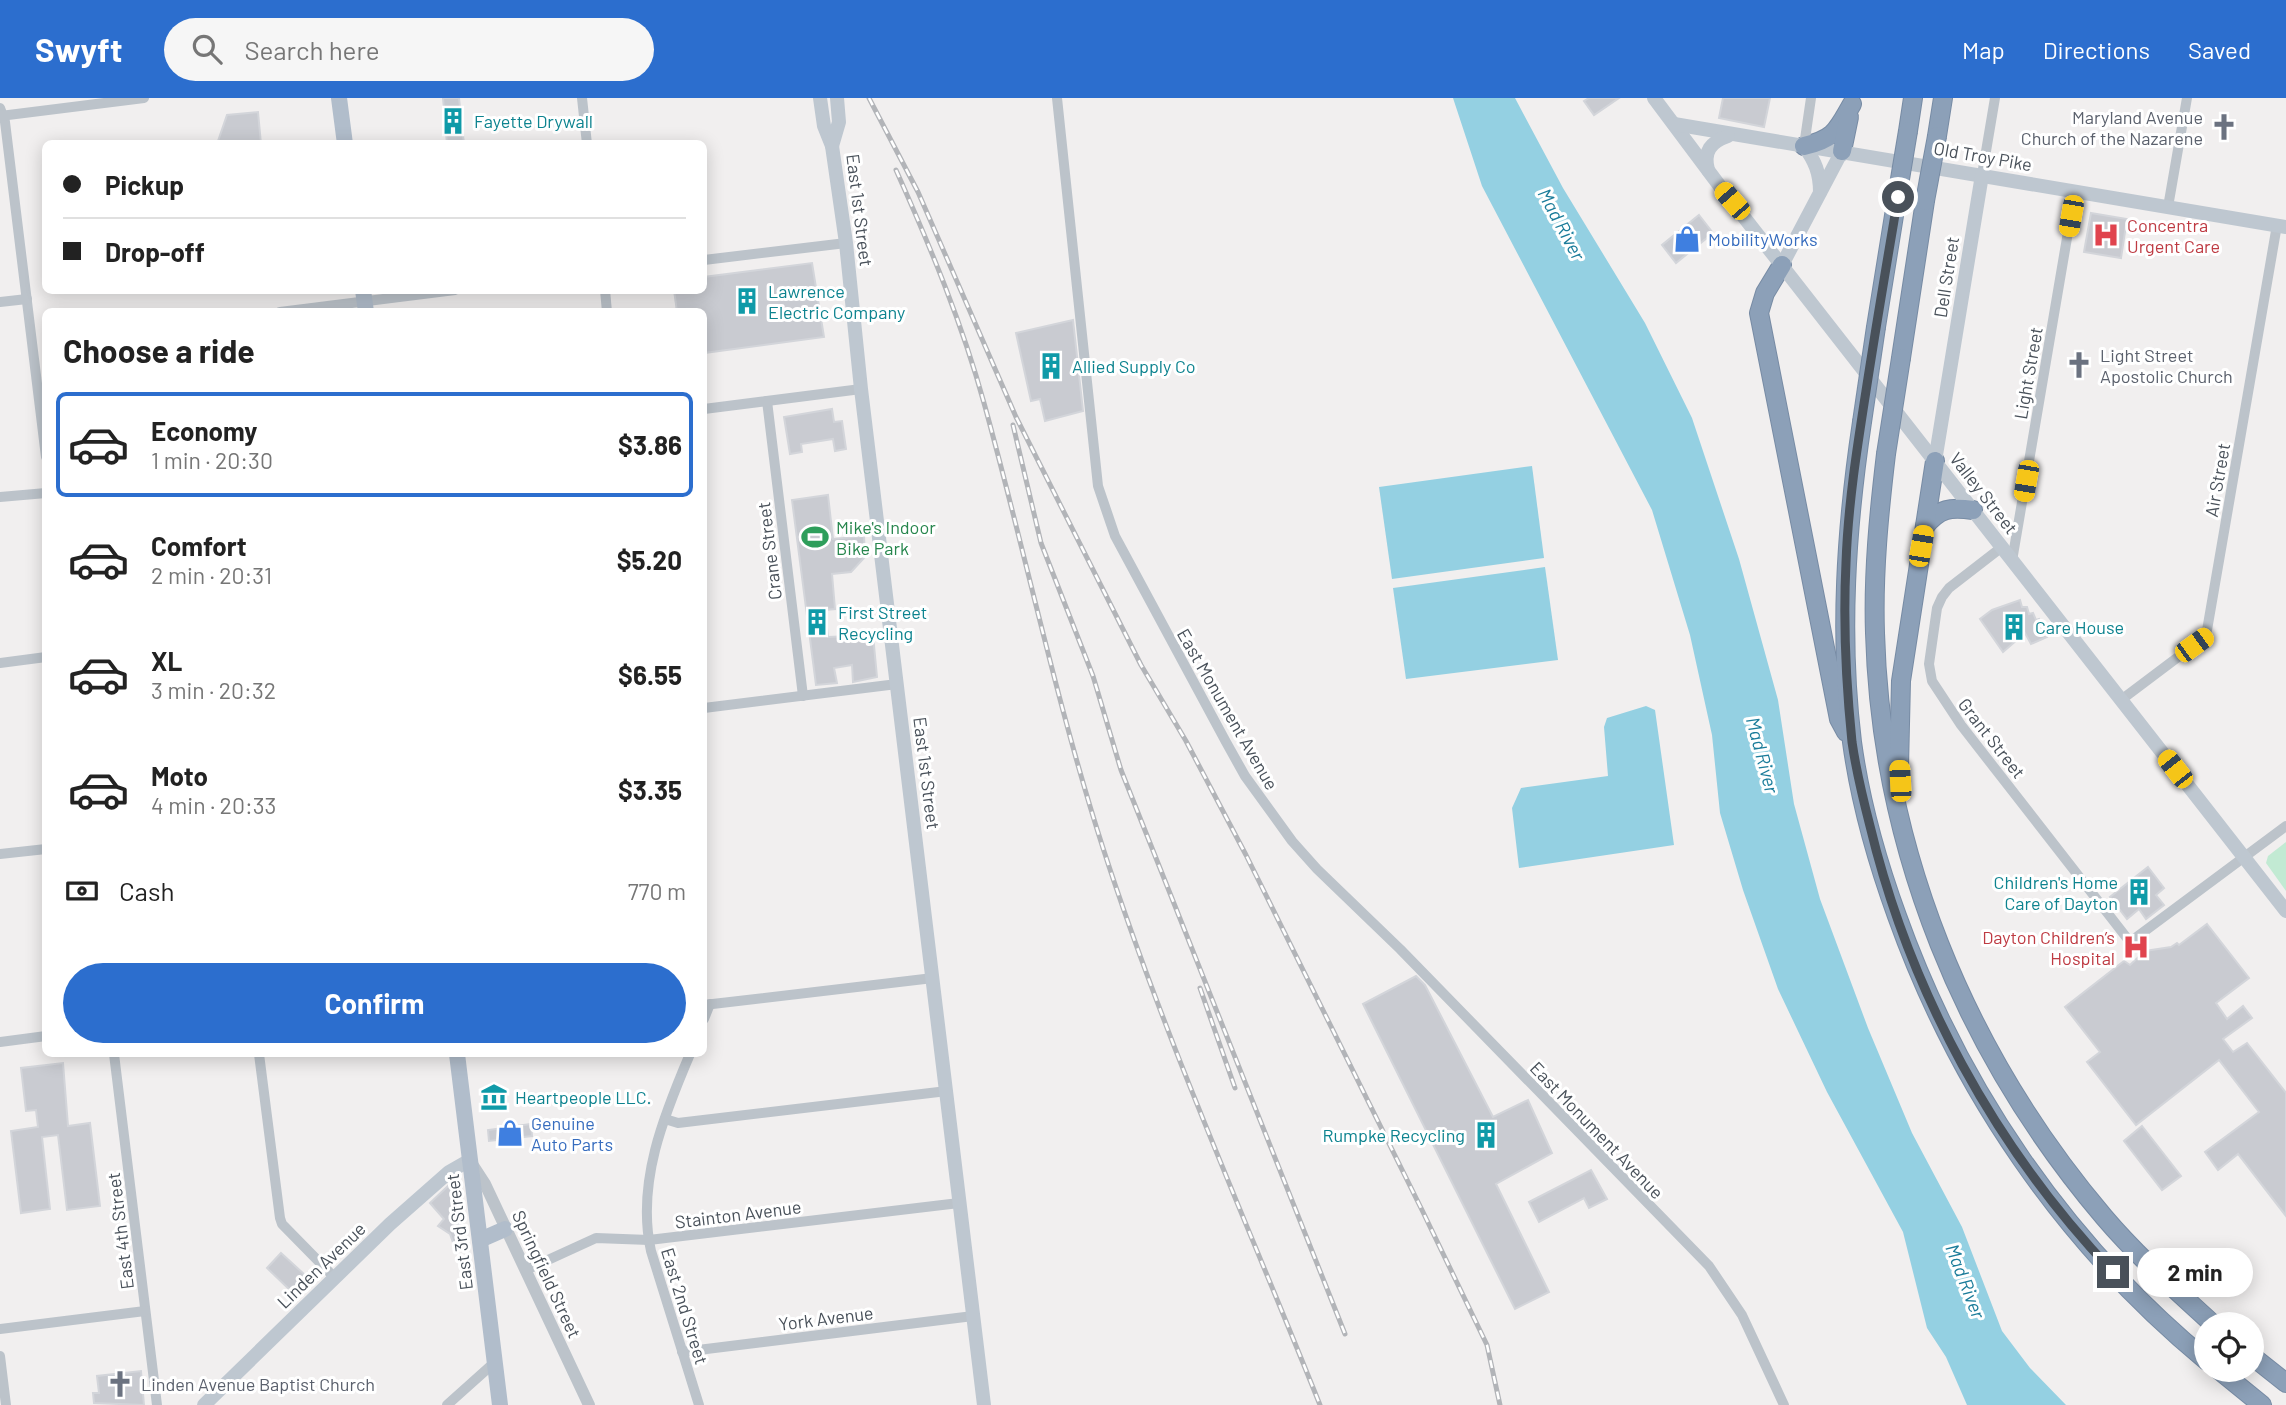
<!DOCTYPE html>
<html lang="en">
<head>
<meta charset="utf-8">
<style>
	body { margin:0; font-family:Barlow,sans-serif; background:#f6f6f6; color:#222; height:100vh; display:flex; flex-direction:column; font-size:26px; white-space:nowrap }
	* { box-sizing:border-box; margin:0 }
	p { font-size:23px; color:#767676 }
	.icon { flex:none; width:38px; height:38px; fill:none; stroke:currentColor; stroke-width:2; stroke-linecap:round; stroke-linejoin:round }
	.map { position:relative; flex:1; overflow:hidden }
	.sheet { position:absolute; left:42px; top:210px; width:665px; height:749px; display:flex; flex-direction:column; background:#fff; border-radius:10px; box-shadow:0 4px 18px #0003 }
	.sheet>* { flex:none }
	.guide { position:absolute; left:42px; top:42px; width:665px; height:154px; border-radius:10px; box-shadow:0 4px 18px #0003; display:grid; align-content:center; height:154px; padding:0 21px; background:#fff }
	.tools { position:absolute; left:2194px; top:1214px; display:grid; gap:14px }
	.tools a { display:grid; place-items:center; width:70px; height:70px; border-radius:50%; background:#fff; box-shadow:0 4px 18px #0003; font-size:35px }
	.end { position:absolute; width:32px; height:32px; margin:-16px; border:9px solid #49515a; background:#fff; box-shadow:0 0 0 4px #fff }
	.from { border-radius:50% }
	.bubble { position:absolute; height:49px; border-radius:24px; background:#fff; box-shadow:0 4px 18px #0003; font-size:23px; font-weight:700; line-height:49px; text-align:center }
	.car { position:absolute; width:21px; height:42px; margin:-21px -10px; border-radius:9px; box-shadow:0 0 5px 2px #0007; background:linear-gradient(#f5c518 24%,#345 0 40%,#f5c518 0 76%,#345 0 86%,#f5c518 0) }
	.guide b { display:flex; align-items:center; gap:24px; height:66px; font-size:26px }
	.guide b+b { border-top:2px solid #e0e0e0 }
	.guide i { width:18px; height:18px; background:#222 }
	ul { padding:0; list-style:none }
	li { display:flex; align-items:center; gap:21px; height:105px; margin:0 14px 10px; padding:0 7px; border:4px solid transparent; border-radius:10px }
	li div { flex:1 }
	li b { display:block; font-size:26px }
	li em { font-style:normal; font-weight:700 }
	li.on { border-color:#2c6ece }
	li>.icon { width:63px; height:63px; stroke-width:1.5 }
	h2 { padding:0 21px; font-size:32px; line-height:84px }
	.pay { display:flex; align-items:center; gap:18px; height:77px; padding:0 21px; font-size:26px }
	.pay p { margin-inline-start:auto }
	.button { display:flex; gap:14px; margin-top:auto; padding:14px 21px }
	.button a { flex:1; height:80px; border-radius:42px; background:#2c6ece; color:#fff; font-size:28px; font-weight:700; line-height:80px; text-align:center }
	header { display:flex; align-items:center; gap:42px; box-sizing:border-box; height:98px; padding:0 35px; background:#2c6ece; color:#fff }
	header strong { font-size:33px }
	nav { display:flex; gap:38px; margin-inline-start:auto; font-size:24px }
	.search { width:490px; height:63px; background:#f6f6f6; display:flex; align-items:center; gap:18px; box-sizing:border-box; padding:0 24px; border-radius:38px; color:#767676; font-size:26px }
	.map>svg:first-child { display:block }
</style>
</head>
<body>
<header>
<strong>Swyft</strong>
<div class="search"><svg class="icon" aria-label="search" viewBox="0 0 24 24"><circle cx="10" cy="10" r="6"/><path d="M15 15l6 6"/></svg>Search here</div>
<nav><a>Map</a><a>Directions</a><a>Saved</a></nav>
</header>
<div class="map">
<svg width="2286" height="1307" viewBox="0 0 2286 1307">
	<rect width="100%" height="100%" fill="#f1efef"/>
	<!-- green -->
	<path fill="#c2ead3" d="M2286 744V793L2266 765 2268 758Z"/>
	<!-- water -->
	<g fill="#94d0e2">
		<path d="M1453 0H1515L1563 90 1645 225 1692 320 1739 461 1778 602 1794 706 1820 801 1868 930 1912 1035 1962 1129 2002 1233 2030 1270 2066 1307H1967L1946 1259 1927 1230 1903 1134 1827 994 1778 891 1743 792 1720 715 1712 637 1690 537 1652 412 1482 88Z"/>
		<path d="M1532 368 1544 460 1392 481 1379 389Z"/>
		<path d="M1545 469 1558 562 1406 581 1393 490Z"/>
		<path d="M1646 608 1655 612 1674 747 1519 770 1512 710 1521 690 1608 678 1604 629 1607 620Z"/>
	</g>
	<!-- building -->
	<g fill="#c9cbd1" stroke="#d3d5da" stroke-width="2">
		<path d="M443 0H459L464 46H447Z"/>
		<path d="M1589 0H1619L1594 17 1584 3Z"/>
		<path d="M1723 0H1770L1764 29 1719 20Z"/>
		<path d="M258 14 261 46H217L227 17Z"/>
		<path d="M2091 115 2127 121 2121 160 2084 154Z"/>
		<path d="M1699 117 1713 135 1676 165 1662 147Z"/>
		<path d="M812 165 824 239 704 255V214H677L674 192H704V179Z"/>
		<path d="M1073 222 1083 313 1045 323 1040 301 1031 303 1016 235Z"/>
		<path d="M832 311 834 324 842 323 846 351 835 353 833 341 801 346 802 354 790 356 784 319Z"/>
		<path d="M828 397 833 441 864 438 865 459 851 474 832 476 835 511 825 512 828 539 873 537 877 579 853 584 852 567 834 570 837 585 816 587 792 402Z"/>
		<path d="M2020 502 2022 509H2027L2029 516 2033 515 2036 522 2039 521 2047 539 2031 546 2025 535 2003 554 1980 521 1992 512Z"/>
		<path d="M2148 769 2164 790 2156 797 2164 807 2146 821 2139 811 2127 821 2110 799Z"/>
		<path d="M2207 826 2249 880 2216 905 2227 921 2243 908 2252 920 2223 941 2233 954 2247 945 2286 995V1118L2238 1056 2218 1072 2205 1054 2259 1014 2219 962 2136 1027 2087 964 2100 954 2065 909 2124 863 2130 867 2145 853 2171 849 2177 845 2179 847Z"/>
		<path d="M1416 878 1425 887 1493 1019 1528 1002 1552 1055 1496 1086 1549 1194 1515 1211 1363 906Z"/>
		<path d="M63 965 68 1028 90 1025 100 1108 67 1112 58 1037 42 1039 50 1111 21 1115 11 1033 38 1029 36 1012 26 1013 21 970Z"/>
		<path d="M531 1026 532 1038 489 1043 488 1032Z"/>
		<path d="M2142 1028 2181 1078 2162 1092 2124 1043Z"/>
		<path d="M1591 1072 1607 1101 1589 1110 1584 1100 1539 1124 1529 1104Z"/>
		<path d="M449 1087H457L465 1145 455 1150 450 1136 438 1128 444 1121 430 1105Z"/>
		<path d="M281 1155 305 1177 291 1193 267 1170Z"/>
		<path d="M141 1273 144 1307 94 1305 93 1295H99L97 1278Z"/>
	</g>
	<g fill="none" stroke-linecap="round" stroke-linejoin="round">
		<defs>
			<g id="motorway">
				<path d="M1908 33 1913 0"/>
				<path d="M1937 38 1943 0"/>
				<path d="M1804 48C1835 41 1837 32 1852 6"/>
				<path d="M1842 53 1849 19"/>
				<path d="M1782 167 1765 195 1759 215 1839 621 1846 634"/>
				<path d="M1876 229 1897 99"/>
				<path d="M1901 260 1925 103"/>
				<path d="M1862 324C1846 431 1839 537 1852 644 1860 703 1877 763 1897 818 1959 991 2064 1145 2207 1263"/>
				<path d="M1886 356C1879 415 1873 475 1875 535 1881 751 1965 955 2104 1119 2138 1159 2176 1192 2214 1227"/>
				<path d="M1925 428C1940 410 1950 409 1973 412"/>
				<path d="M1899 669 1901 583 1935 363"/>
				<path d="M2252 1258 2286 1285"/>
				<path d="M2219 1272 2262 1307"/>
			</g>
		</defs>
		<!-- motorway casing -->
		<use href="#motorway" stroke="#778ba4" stroke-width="20"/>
		<!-- minor -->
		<g stroke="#bcc3ca" stroke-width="10">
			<path d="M582 0 587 46"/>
			<path d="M1057 0 1098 388 1115 438 1226 644 1245 678 1292 743 1317 771 1400 851 1709 1168 1742 1217 1784 1307"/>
			<path d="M0 10 5 24 46 359"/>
			<path d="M0 18 144 0"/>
			<path d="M1804 48 1811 0"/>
			<path d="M1982 77 1995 0"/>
			<path d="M2168 109 2187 0"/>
			<path d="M704 162 846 145"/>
			<path d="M605 192 607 214"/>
			<path d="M0 204 27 201"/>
			<path d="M280 214 455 192"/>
			<path d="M767 303 803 598"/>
			<path d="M704 311 861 291"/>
			<path d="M0 399 46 395"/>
			<path d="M2002 449 1949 490 1942 499 1937 510 1929 566 1932 583 1961 627 2130 844 2286 728"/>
			<path d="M2012 463 2075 93"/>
			<path d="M0 565 46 559"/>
			<path d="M2121 602 2206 538 2277 127"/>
			<path d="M704 610 897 586"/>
			<path d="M0 756 46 751"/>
			<path d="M704 907 933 880"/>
			<path d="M704 921 710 906"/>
			<path d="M0 944 46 938"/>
			<path d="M114 956 157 1307"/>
			<path d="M259 956 280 1120 282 1126 335 1180"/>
			<path d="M690 956C664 1017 636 1085 651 1153L699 1307"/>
			<path d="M665 1021 678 1025 947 993"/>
			<path d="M526 1172 596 1140 649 1142 959 1105"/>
			<path d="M0 1231 145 1213"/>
			<path d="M682 1254 973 1218"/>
			<path d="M0 1258 6 1307"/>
			<path d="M447 1307 495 1264"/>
		</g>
		<!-- tertiary -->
		<path stroke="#bcc3ca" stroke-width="12" d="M472 1066 485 1086 589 1307"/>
		<!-- secondary -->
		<g stroke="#bec7d0" stroke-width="14">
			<path d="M820 0 824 28 832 48 846 145 861 291 984 1307"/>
			<path d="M1654 0 1722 91 2286 813"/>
			<path d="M1674 26 2286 129"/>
			<path d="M832 48 839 24 837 0"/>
			<path d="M1804 48C1815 63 1820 75 1820 94"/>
			<path d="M1708 72C1703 53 1711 44 1728 38"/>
			<path d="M1782 167 1842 53"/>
			<path d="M1935 363 1982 77"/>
			<path d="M204 1307 390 1126 449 1074 470 1062"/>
		</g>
		<!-- primary -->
		<g stroke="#b1bdcb" stroke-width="16">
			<path d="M339 0 345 46"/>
			<path d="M363 192 366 214"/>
			<path d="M457 956 500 1307"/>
			<path d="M480 1142 505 1131"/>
		</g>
		<!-- motorway -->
		<use href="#motorway" stroke="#8ca0b8" stroke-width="18"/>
		<defs>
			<g id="rail">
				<path d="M869 0 918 94 1016 319 1141 567 1186 643 1246 757 1422 1112 1487 1247 1500 1307"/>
				<path d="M896 72C930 148 962 225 984 305 1025 453 1056 604 1103 750 1164 939 1246 1122 1320 1307"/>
				<path d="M1013 327 1041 445 1093 578 1121 672 1345 1236"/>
				<path d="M1200 890 1235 990"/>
			</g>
		</defs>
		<!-- rail casing -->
		<use href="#rail" stroke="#b2b4b8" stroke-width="5"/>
		<!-- rail -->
		<use href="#rail" stroke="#fff" stroke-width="2.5" stroke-dasharray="8" stroke-linecap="butt"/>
		<defs>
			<g id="motorway-bridge">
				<path d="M1897 99 1908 33"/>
				<path d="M1925 103 1937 38"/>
				<path d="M1862 324 1876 229"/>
				<path d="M1886 356 1901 260"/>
			</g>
		</defs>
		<!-- motorway-bridge casing -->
		<use href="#motorway-bridge" stroke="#778ba4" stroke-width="20" stroke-linecap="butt"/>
		<!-- motorway-bridge -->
		<use href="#motorway-bridge" stroke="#8ca0b8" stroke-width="18"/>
	</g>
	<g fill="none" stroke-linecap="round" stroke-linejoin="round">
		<!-- route -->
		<path stroke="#49515a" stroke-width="9" d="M1898 99C1887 164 1876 228 1866 293 1857 350 1848 407 1846 465 1843 524 1846 585 1852 644 1856 672 1863 701 1870 728 1910 894 1995 1050 2113 1174"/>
	</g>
	<!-- icons -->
	<defs>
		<symbol id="building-bare" viewBox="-9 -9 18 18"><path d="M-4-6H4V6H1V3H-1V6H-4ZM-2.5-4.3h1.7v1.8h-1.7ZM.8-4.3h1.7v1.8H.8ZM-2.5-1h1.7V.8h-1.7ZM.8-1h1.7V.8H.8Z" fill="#0f9aa8" stroke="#fff" stroke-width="2.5" paint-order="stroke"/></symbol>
		<symbol id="church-bare" viewBox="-9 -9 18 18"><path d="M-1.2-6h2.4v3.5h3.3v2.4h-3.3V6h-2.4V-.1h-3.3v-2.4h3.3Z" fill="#6b7280" stroke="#fff" stroke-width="2.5" paint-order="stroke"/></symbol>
		<symbol id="hospital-bare" viewBox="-9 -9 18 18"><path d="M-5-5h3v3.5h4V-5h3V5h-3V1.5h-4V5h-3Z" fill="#e0444e" stroke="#fff" stroke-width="2.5" paint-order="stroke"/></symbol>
		<symbol id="shop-bare" viewBox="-9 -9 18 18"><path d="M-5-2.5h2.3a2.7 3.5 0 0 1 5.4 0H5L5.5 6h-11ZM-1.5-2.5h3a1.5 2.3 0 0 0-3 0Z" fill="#3f7fe0" stroke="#fff" stroke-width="2.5" paint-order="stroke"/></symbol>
		<symbol id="stadium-bare" viewBox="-9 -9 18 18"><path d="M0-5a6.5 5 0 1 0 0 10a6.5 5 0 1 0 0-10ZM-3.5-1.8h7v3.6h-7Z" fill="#2e9e5b" stroke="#fff" stroke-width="2.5" paint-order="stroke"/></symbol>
		<symbol id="museum-bare" viewBox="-9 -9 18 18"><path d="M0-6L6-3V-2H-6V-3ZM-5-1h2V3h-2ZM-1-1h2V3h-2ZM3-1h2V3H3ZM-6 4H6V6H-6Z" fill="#0f9aa8" stroke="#fff" stroke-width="2.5" paint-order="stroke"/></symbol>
	</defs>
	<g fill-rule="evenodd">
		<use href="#building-bare" x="434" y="4" width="38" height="38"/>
		<use href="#church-bare" x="2205" y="10" width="38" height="38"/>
		<use href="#hospital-bare" x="2087" y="118" width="38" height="38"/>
		<use href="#shop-bare" x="1668" y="122" width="38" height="38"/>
		<use href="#building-bare" x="728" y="184" width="38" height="38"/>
		<use href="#church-bare" x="2060" y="248" width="38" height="38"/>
		<use href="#building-bare" x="1032" y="249" width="38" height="38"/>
		<use href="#stadium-bare" x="796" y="420" width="38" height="38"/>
		<use href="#building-bare" x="798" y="505" width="38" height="38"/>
		<use href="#building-bare" x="1995" y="510" width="38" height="38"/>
		<use href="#building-bare" x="2120" y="775" width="38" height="38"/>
		<use href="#hospital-bare" x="2117" y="830" width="38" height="38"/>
		<use href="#museum-bare" x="475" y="980" width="38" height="38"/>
		<use href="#shop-bare" x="491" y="1016" width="38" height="38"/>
		<use href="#building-bare" x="1467" y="1018" width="38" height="38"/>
		<use href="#church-bare" x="101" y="1267" width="38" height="38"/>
	</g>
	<g text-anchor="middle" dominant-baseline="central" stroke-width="6" stroke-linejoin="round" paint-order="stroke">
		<!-- worship labels -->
		<g font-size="18" fill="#5b616d" stroke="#fff" text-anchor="start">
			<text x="2203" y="19" text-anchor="end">Maryland Avenue<tspan x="2203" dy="21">Church of the Nazarene</tspan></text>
			<text x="2100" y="257">Light Street<tspan x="2100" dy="21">Apostolic Church</tspan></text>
			<text x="141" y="1286">Linden Avenue Baptist Church</text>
		</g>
		<!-- culture labels -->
		<g font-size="18" fill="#0d838f" stroke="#fff" text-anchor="start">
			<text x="474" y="23">Fayette Drywall</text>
			<text x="768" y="193">Lawrence<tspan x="768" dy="21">Electric Company</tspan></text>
			<text x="1072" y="268">Allied Supply Co</text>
			<text x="838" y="514">First Street<tspan x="838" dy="21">Recycling</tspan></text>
			<text x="2035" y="529">Care House</text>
			<text x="2118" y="784" text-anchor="end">Children's Home<tspan x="2118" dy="21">Care of Dayton</tspan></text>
			<text x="515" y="999">Heartpeople LLC.</text>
			<text x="1465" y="1037" text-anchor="end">Rumpke Recycling</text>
		</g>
		<!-- street labels -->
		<g font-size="18" fill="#49515a" stroke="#fff">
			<text transform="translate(1983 58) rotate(10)">Old Troy Pike</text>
			<text transform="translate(860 112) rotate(83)">East 1st Street</text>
			<text transform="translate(1946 179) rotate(-81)">Dell Street</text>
			<text transform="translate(2028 275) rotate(-80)">Light Street</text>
			<text transform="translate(2217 382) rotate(-80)">Air Street</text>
			<text transform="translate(1984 395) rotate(52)">Valley Street</text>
			<text transform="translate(769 453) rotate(-97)">Crane Street</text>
			<text transform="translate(1228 611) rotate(60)">East Monument Avenue</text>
			<text transform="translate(1992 640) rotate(52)">Grant Street</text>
			<text transform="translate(927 675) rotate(83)">East 1st Street</text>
			<text transform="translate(1597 1032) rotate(46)">East Monument Avenue</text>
			<text transform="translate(738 1116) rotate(-7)">Stainton Avenue</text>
			<text transform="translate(120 1133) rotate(-97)">East 4th Street</text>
			<text transform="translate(459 1134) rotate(-97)">East 3rd Street</text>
			<text transform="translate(321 1167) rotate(-44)">Linden Avenue</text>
			<text transform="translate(547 1176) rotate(65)">Springfield Street</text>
			<text transform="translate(685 1208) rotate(73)">East 2nd Street</text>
			<text transform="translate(826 1220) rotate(-7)">York Avenue</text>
		</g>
		<!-- health labels -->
		<g font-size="18" fill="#be3a42" stroke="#fff" text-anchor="start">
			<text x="2127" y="127">Concentra<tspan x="2127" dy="21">Urgent Care</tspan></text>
			<text x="2115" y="839" text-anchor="end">Dayton Children’s<tspan x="2115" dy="21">Hospital</tspan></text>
		</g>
		<!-- shop labels -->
		<g font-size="18" fill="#366cbe" stroke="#fff" text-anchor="start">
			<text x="1708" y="141">MobilityWorks</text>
			<text x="531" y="1025">Genuine<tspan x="531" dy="21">Auto Parts</tspan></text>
		</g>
		<!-- leisure labels -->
		<g font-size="18" fill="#27864d" stroke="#fff" text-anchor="start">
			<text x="836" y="429">Mike's Indoor<tspan x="836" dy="21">Bike Park</tspan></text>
		</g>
		<!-- water labels -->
		<g font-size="19" font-style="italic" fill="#1b7c9a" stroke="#fff">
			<text transform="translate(1562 126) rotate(62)">Mad River</text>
			<text transform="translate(1763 657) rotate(75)">Mad River</text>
			<text transform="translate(1966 1183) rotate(69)">Mad River</text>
		</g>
	</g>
</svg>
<div class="tools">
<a><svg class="icon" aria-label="locate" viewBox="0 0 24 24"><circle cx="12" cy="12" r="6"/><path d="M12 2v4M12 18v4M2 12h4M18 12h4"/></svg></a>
</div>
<i class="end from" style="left:1898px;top:99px"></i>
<i class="end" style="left:2113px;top:1174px"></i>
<div class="bubble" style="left:2137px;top:1150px;width:116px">2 min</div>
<i class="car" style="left:1732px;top:103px;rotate:319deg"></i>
<i class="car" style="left:2071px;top:118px;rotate:190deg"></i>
<i class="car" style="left:2026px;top:383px;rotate:190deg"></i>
<i class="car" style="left:1921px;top:448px;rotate:10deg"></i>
<i class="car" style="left:2194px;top:547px;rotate:54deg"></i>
<i class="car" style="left:2175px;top:671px;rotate:322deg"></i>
<i class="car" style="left:1900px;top:683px;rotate:357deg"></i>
<div class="guide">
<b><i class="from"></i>Pickup</b>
<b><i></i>Drop-off</b>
</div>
<section class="sheet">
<h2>Choose a ride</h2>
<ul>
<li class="on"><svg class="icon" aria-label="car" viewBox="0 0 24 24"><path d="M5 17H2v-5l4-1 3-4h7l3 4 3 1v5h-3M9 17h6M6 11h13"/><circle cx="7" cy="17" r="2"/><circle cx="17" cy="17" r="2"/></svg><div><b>Economy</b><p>1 min · 20:30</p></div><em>$3.86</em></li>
<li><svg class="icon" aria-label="car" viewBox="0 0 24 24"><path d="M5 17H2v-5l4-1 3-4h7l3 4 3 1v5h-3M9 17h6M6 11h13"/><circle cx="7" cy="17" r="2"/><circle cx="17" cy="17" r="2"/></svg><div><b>Comfort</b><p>2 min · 20:31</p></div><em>$5.20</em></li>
<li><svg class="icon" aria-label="car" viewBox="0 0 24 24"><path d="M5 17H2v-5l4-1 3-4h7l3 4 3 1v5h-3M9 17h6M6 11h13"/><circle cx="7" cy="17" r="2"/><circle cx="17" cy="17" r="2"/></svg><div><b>XL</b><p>3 min · 20:32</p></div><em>$6.55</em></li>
<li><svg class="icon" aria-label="car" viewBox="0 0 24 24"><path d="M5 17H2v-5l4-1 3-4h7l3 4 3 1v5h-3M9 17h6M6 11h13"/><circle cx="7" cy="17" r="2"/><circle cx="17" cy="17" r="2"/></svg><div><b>Moto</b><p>4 min · 20:33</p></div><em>$3.35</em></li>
</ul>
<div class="pay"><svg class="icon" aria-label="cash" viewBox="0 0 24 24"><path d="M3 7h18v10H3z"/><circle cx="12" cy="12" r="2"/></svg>Cash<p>770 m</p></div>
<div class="button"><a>Confirm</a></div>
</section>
</div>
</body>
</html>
